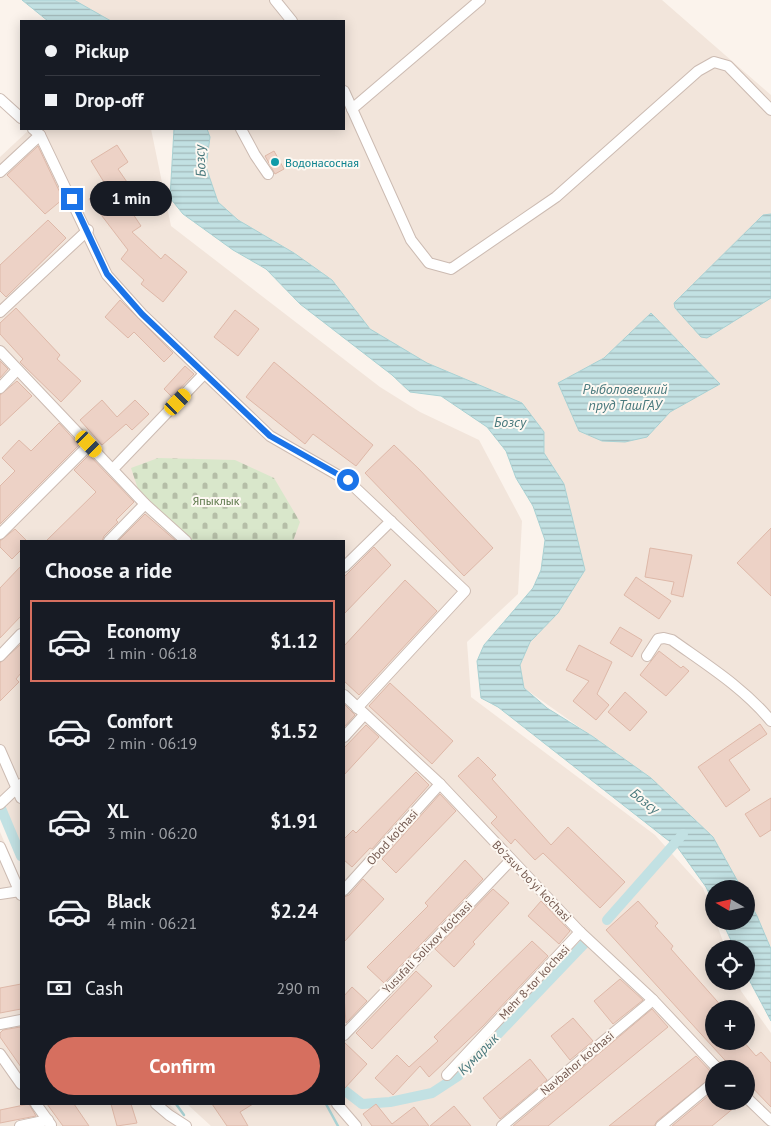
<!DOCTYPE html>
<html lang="en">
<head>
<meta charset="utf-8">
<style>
	body { margin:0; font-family:"PT Sans",sans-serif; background:#242831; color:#f1f3f6; height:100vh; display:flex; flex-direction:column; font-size:19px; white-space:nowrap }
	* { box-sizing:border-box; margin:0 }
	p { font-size:16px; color:#9ea1a6 }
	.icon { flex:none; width:28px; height:28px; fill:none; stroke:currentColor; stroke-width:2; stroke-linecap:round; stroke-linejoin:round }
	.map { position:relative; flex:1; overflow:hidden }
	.drawer { position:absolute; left:20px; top:540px; width:325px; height:565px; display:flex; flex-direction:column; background:#171b24; border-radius:0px; box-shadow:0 2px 12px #0003 }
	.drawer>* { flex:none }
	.banner { position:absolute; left:20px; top:20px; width:325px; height:110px; border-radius:0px; box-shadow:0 2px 12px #0003; display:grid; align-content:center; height:110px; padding:0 25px; background:#171b24 }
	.needle { width:32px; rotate:279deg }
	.fabs { position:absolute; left:705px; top:880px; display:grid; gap:10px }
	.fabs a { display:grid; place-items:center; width:50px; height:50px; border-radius:50%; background:#171b24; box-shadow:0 2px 12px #0003; font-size:25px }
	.end { position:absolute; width:22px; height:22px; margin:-11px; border:6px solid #1a73e8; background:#fff; box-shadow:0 0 0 2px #fff }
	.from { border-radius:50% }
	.bubble { position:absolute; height:35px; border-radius:18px; background:#171b24; box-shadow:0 2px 12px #0003; font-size:16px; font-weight:600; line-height:35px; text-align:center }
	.car { position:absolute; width:15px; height:30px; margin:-15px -8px; border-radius:6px; box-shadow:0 0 4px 1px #0007; background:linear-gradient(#f5c518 24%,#345 0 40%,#f5c518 0 76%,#345 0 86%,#f5c518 0) }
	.banner b { display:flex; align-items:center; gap:18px; height:48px; font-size:19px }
	.banner b+b { border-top:1px solid #363941 }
	.banner i { width:12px; height:12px; background:#f1f3f6 }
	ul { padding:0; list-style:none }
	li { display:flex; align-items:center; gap:15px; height:82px; margin:0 10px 8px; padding:0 15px; border:2px solid transparent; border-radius:0px }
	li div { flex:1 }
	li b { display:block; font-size:19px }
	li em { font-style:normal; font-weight:600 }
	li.current { border-color:#d66f5f }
	li>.icon { width:45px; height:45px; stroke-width:1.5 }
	h2 { padding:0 25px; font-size:22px; line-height:60px }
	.pay { display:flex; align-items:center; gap:12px; height:55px; padding:0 25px; font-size:19px }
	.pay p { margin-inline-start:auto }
	.cta { display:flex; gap:10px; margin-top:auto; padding:10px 25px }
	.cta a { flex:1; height:58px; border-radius:30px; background:#d66f5f; color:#fff; font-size:20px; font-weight:600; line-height:58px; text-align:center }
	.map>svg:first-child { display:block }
</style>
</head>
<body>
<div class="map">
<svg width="771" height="1126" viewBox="0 0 771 1126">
	<defs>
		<pattern id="cemetery-stones" width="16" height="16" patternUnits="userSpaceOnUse" patternTransform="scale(1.25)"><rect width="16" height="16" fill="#d9e7cb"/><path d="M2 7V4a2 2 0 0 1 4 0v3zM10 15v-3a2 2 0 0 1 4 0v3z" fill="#b5bea7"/></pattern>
		<pattern id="water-rules" width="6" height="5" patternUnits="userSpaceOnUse" patternTransform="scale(1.25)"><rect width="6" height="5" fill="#c2e1e3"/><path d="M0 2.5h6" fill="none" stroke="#a2b9ba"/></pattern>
	</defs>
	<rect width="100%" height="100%" fill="#fbf3ec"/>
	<!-- residential -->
	<g fill="#f2e5db" fill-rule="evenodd">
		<path d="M56 0H662L771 95V950L746 902V889H740L651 778 524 688 520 665 530 642 585 570 531 446 341 319 202 198 201 129H344V21H82Z"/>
		<path d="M30 129H151L171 226 380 387 420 412 479 440 522 521 518 594 467 642 471 697 655 835 703 888 726 949H714V981H738L741 991 771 1033V1126H211L187 1104H344V541H21V847L0 802V157ZM714 1009H746V1041H714ZM714 1069H746V1101H714Z"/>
		<path d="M0 832 21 880V1104H169L192 1126H0Z"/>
	</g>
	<!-- cemetery -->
	<path fill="url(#cemetery-stones)" d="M158 458 235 460 274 478 300 522 293 541H193L140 495 131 468Z"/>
	<!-- water -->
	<g fill="url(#water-rules)" stroke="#a9d1d3">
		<path d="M22 0H74L111 21H48Z"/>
		<path d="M174 129H207L210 137 206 167 218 202 238 220 294 253 332 280 370 329 427 363 522 403 544 432V453L564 484 585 570 558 613 530 642 520 665 524 688 547 708 592 736 651 778 713 837 742 889H714V904L706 887 678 848 498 707 481 698 477 661 484 645 533 588 541 570 545 540 533 506 516 478 506 451 487 427 441 396 410 392 392 375 300 304 266 269 233 250 183 214 170 198Z"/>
		<path d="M771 214V298L707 338 701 337 675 308 674 303 763 215Z"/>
		<path d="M651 313 720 384 670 412 647 437 625 442 602 441 579 431 558 383 604 358Z"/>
		<path d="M746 896 757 916 771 949V1021L746 974V949H735L722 921H746Z"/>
	</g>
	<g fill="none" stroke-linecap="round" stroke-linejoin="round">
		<!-- stream -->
		<g stroke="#a9d1d3" stroke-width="2.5">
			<path d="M176 1104 184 1115"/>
			<path d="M326 1104 338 1126"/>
		</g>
		<!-- canal -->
		<g stroke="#c2e1e3" stroke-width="10">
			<path d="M0 806 21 856"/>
			<path d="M607 920 683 834"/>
			<path d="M344 1090 362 1104 390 1102 432 1093 458 1076 585 943"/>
		</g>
	</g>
	<!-- building -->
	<g fill="#edd2c6" stroke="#deb8a8">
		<path d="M117 145 128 162 118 169 138 198 127 205 141 226 132 232 161 259 165 254 187 272 163 302 141 284 144 280 121 259 128 250 89 199 107 187 91 161Z"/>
		<path d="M38 146 63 199 45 214 7 175Z"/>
		<path d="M274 151 284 169 275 174 265 156Z"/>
		<path d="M48 220 66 238 6 297 0 291V265Z"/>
		<path d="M120 300 173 353 164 362 134 332 128 338 105 317Z"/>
		<path d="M16 308 60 355 57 359 81 381 61 402 20 362 23 359 0 334V323Z"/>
		<path d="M235 310 259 329 238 356 214 337Z"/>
		<path d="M0 361 8 369 0 378Z"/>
		<path d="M274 362 373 445 356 466 313 434 305 444 246 397Z"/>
		<path d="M185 366 194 374 172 397 164 389Z"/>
		<path d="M17 381 32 396 0 426V395Z"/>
		<path d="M102 400 117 417 135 400 149 414 132 430 126 424 102 445 80 420Z"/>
		<path d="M59 423 79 445 0 524V486L15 471 2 458 19 440 31 451Z"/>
		<path d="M394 445 419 469 493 548 464 576 365 473Z"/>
		<path d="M89 455 134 502 116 520 118 522 104 536 102 541H46L96 492 74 470Z"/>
		<path d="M145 514 176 541H118Z"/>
		<path d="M771 528V596L737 563Z"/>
		<path d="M15 529 27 541H21V550L12 559 0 547V541Z"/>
		<path d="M374 547 391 565 344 614V577Z"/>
		<path d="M650 548 692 555 683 597 671 594 674 582 645 577Z"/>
		<path d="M21 566V616L0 638V588Z"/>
		<path d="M636 577 671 601 659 619 624 595Z"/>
		<path d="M405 580 437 611 359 695 344 681V646Z"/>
		<path d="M620 627 642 640 632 657 610 643Z"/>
		<path d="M21 644V673L16 679 19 682 0 701V663Z"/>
		<path d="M579 645 612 662 597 694 609 705 596 720 573 701 589 681 566 670Z"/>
		<path d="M659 651 681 668 683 666 689 671 666 696 640 675Z"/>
		<path d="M390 683 453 741 432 764 369 706Z"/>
		<path d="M625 692 647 712 630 731 608 712Z"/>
		<path d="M344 704 355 715 344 727Z"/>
		<path d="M760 724 767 734 729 760 750 790 726 807 698 767Z"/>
		<path d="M366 725 379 737 344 775V748Z"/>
		<path d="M478 757 496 775 492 779 551 845 568 827 625 882 600 908 543 853 535 860 515 839 511 844 491 823 497 817 458 776Z"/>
		<path d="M416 772 429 785 372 849 370 848 352 867 344 860V839L353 830 356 833Z"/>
		<path d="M440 794 456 811 396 873 382 859Z"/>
		<path d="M771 798V830L760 837 745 814Z"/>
		<path d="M465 860 483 879 384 983 367 967 428 906 425 903Z"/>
		<path d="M363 879 384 899 344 942V897L349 895Z"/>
		<path d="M493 889 509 903 473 942 475 944 454 967 435 949Z"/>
		<path d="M541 901 570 931 559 944 528 916Z"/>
		<path d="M638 901 658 923 655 926 673 946 671 949 724 1009H714V1041H743L756 1056 761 1052 771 1063V1107L746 1081V1069H733L606 930Z"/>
		<path d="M532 941 548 956 483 1026 429 1077 420 1066 393 1095 375 1078 397 1055 409 1067 438 1041 434 1037Z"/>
		<path d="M416 971 432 986 372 1049 356 1033Z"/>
		<path d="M620 979 643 1000 613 1024 594 1001Z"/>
		<path d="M21 984V1009L0 1013V988Z"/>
		<path d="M352 987 367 1001 346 1023 344 996Z"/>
		<path d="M652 1009 668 1027 548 1126H513Z"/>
		<path d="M573 1018 593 1041 570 1060 551 1036Z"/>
		<path d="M20 1027 21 1029V1067L0 1037V1033L3 1030Z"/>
		<path d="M344 1042 367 1064 344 1089Z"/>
		<path d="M696 1056 714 1075 657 1121 654 1126H609Z"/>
		<path d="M530 1059 547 1080 500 1119 483 1098Z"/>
		<path d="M714 1091V1101L741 1102 712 1126H672Z"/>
		<path d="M29 1104 36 1116 0 1123V1110Z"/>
		<path d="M47 1104H74L89 1126H63Z"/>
		<path d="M111 1104H131L137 1123 117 1126Z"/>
		<path d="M212 1104H253L240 1112 248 1126H227Z"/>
		<path d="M376 1104 392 1124 414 1107 429 1126H372L363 1114Z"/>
		<path d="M454 1106 471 1126H430Z"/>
	</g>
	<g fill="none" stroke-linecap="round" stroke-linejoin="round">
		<defs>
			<g id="minor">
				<path d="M275 0 292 21"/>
				<path d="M344 91 411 240 429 263 451 269 556 197 698 71 714 62 728 66 771 110"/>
				<path d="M0 99 21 118"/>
				<path d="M352 109 480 0"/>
				<path d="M33 129 40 135 107 275 142 314 270 436 348 481 465 591 357 708"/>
				<path d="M241 129 255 155 268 174"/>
				<path d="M0 172 40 135"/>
				<path d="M0 312 88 230"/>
				<path d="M0 351 145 504 186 541"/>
				<path d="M0 388 17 370"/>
				<path d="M113 469 203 375"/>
				<path d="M0 534 89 445"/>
				<path d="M109 541 145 504"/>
				<path d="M344 567 391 521"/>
				<path d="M0 656 21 634"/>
				<path d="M647 656 658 639 664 638 672 640C707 665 744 688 771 721"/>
				<path d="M344 695 440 784 580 932 653 1000 718 1069"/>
				<path d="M344 737 364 715"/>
				<path d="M0 750 21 798"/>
				<path d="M0 804 21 784"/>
				<path d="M0 847 21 895"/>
				<path d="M344 890 440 784"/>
				<path d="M0 894 20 891"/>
				<path d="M0 1024 21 1020"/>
				<path d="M344 1035 511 860"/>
				<path d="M0 1054 21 1084"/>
				<path d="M447 1075 580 932"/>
				<path d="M746 1097 771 1121"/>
				<path d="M36 1104 51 1125"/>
				<path d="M156 1104 169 1115 186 1126"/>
				<path d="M337 1104 356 1126"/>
				<path d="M20 1126 48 1120"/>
				<path d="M502 1126 653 1000"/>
				<path d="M661 1126 714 1082"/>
			</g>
		</defs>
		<!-- minor casing -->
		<use href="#minor" stroke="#ccbbb2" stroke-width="12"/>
		<!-- minor -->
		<use href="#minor" stroke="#fff" stroke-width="10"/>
	</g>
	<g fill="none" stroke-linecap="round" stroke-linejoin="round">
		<!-- route -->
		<path stroke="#1a73e8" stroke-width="6" d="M72 199 107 274 142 314 270 436 348 480"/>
	</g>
	<!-- markers -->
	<circle fill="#0f9aa8" stroke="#fdf8f2" stroke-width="2" cx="275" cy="162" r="5"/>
	<g text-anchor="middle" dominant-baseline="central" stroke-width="4" stroke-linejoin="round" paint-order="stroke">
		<!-- culture labels -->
		<g font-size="12" fill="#0d838f" stroke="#fdf8f2" text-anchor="start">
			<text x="285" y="162">Водонасосная</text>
		</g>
		<!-- park labels -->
		<g font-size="12" fill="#5c784a" stroke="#fdf8f2">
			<text x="216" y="500">Япыклык</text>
		</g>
		<!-- street labels -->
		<g font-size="12" fill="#745a51" stroke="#fdf8f2">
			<text transform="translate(392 837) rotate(-48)">Obod ko'chasi</text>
			<text transform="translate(532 881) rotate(46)">Bo'zsuv bo'yi ko'chasi</text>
			<text transform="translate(427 947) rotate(-46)">Yusufali Solixov ko'chasi</text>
			<text transform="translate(534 982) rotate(-47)">Mehr 8-tor ko'chasi</text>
			<text transform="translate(577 1063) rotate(-40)">Navbahor ko'chasi</text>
		</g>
		<!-- water labels -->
		<g font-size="14" font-style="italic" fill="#49797d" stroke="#fdf8f2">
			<text transform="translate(200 161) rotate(-93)">Бозсу</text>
			<text x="625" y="389">Рыболовецкий<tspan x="625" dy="16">пруд ТашГАУ</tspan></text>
			<text x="510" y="422">Бозсу</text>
			<text transform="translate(645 801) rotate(38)">Бозсу</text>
			<text transform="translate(478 1054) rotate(-46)">Кумарык</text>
		</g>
	</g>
</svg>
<div class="fabs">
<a><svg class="needle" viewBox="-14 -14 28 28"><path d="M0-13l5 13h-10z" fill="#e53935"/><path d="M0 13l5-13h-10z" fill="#9ea1a6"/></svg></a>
<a><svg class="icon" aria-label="locate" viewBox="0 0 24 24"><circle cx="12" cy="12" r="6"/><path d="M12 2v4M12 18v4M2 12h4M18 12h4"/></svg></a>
<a>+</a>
<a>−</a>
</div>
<i class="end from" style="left:348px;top:480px"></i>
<i class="end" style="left:72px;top:199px"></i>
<div class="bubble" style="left:90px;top:181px;width:82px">1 min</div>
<i class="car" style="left:178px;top:402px;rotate:44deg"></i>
<i class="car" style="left:89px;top:444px;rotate:136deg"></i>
<div class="banner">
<b><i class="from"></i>Pickup</b>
<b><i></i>Drop-off</b>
</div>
<section class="drawer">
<h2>Choose a ride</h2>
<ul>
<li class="current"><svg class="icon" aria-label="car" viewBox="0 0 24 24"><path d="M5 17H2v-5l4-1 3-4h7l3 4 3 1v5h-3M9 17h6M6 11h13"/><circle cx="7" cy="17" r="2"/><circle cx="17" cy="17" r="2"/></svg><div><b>Economy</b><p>1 min · 06:18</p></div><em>$1.12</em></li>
<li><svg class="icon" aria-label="car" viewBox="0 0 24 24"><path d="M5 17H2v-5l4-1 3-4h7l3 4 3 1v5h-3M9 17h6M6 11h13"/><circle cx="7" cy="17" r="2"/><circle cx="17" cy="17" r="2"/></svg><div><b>Comfort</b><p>2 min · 06:19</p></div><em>$1.52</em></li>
<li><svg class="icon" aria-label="car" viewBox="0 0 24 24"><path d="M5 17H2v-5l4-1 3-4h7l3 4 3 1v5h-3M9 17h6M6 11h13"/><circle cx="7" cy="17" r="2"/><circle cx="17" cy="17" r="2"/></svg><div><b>XL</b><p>3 min · 06:20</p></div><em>$1.91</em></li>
<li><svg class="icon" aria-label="car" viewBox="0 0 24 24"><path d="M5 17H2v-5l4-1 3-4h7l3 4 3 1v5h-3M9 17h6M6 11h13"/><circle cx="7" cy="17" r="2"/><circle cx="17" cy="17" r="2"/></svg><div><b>Black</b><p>4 min · 06:21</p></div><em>$2.24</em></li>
</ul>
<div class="pay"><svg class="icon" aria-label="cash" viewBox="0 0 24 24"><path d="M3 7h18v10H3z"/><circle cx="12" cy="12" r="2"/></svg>Cash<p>290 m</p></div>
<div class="cta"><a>Confirm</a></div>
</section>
</div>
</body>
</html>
